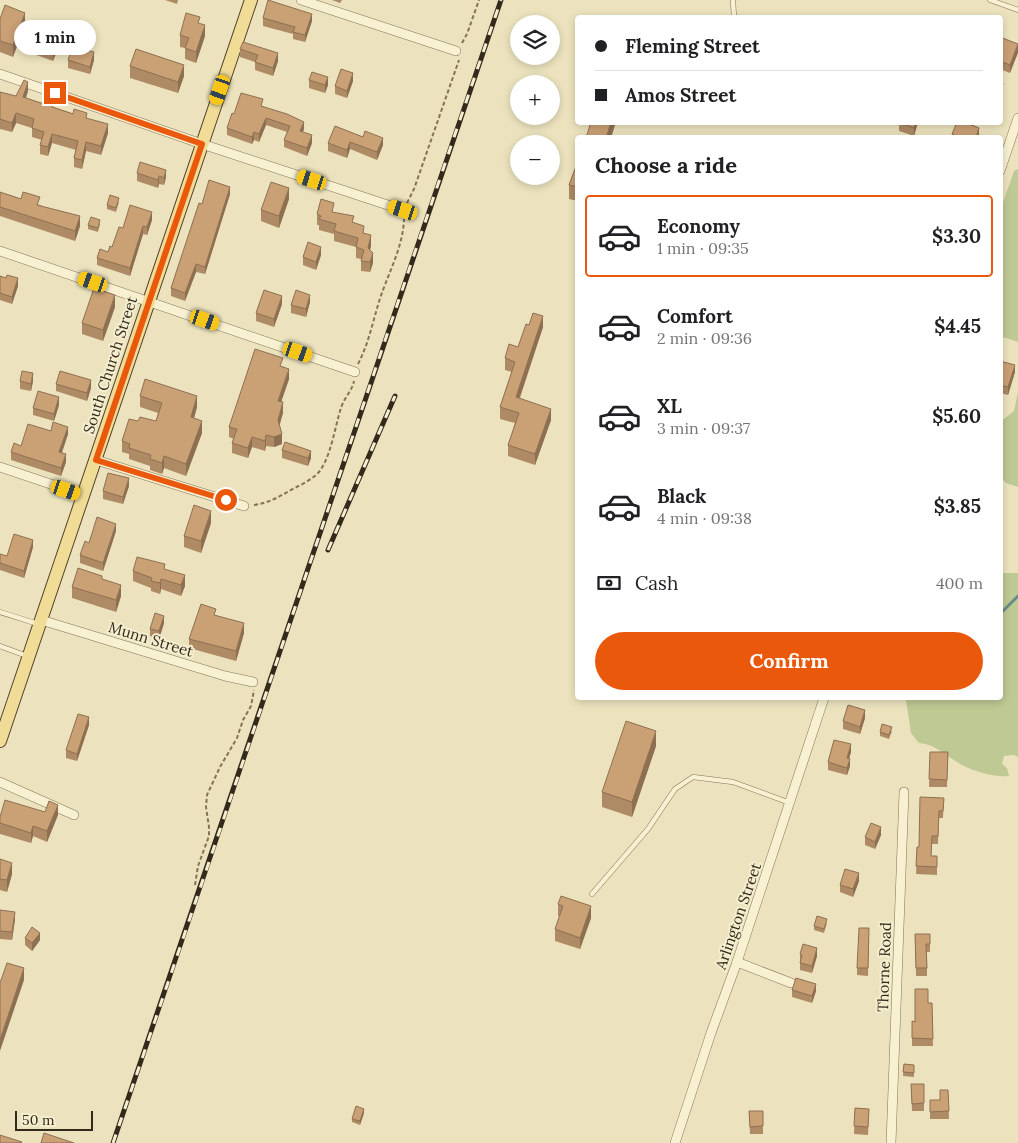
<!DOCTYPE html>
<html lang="en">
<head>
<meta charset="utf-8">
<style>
	body { margin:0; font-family:Lora,serif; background:#f2f2f2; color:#202124; height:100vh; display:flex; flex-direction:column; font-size:19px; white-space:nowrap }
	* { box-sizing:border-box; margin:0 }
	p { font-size:16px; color:#757577 }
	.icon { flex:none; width:28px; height:28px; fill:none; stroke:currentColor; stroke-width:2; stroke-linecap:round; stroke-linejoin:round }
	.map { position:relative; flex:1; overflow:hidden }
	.details { position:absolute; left:575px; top:135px; width:428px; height:565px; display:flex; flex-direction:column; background:#fff; border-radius:5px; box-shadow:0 2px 8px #0003 }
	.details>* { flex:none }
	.banner { position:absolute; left:575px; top:15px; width:428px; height:110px; border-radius:5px; box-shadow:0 2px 8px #0003; display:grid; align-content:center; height:110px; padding:0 20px; background:#fff }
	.buttons { position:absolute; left:510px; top:15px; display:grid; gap:10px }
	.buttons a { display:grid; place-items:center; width:50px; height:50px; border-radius:50%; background:#fff; box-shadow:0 2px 8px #0003; font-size:25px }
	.scale { position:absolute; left:15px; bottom:12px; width:78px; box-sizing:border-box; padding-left:5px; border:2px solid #342a1c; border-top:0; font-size:14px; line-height:18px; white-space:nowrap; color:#342a1c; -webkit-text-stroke:4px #f4edce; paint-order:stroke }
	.end { position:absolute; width:22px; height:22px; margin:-11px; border:6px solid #ea580c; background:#fff; box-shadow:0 0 0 2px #fff }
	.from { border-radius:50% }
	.bubble { position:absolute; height:35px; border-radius:18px; background:#fff; box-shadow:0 2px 8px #0003; font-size:16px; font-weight:800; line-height:35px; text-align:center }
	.car { position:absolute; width:15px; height:30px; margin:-15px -8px; border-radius:6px; box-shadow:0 0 4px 1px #0007; background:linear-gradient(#f5c518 24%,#345 0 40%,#f5c518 0 76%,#345 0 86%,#f5c518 0) }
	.banner b { display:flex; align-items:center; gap:18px; height:48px; font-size:19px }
	.banner b+b { border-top:1px solid #e0e0e0 }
	.banner i { width:12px; height:12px; background:#202124 }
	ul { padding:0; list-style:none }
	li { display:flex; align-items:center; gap:15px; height:82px; margin:0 10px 8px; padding:0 10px; border:2px solid transparent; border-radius:5px }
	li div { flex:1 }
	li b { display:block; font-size:19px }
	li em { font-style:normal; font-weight:800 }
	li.active { border-color:#ea580c }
	li>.icon { width:45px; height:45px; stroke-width:1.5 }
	h2 { padding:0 20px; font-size:22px; line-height:60px }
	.pay { display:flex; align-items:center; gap:12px; height:55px; padding:0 20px; font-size:19px }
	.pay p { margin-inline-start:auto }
	.action { display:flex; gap:10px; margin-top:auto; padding:10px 20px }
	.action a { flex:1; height:58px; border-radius:30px; background:#ea580c; color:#fff; font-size:20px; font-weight:800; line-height:58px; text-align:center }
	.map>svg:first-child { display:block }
</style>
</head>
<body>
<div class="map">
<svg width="1018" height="1143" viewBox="0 0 1018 1143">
	<rect width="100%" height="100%" fill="#ece3be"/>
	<!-- green -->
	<g fill="#bec993">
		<path d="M1018 169V342L1000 336V211L1014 171Z"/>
		<path d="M1018 392V487L1006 483 1000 476V422L1014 411Z"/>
		<path d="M1000 572 1001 573H1018V757L1014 755 1004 756 1002 764 1007 768 1009 776C993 777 975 772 960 764 945 755 937 745 919 743L911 733 906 700 895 698H1000Z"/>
	</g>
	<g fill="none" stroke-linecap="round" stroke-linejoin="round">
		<!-- stream -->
		<path stroke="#698b86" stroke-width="3" d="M1000 614 1018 596"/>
		<defs>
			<g id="service">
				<path d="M733 0 734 18"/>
				<path d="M990 0 1018 10"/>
				<path d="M0 612 38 624"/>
				<path d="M0 646 27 656"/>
				<path d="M592 894 648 829 675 789 693 777 733 782 790 803"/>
			</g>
			<g id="minor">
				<path d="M301 0 456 51"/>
				<path d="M0 74 202 144 403 210"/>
				<path d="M1000 171 1018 118"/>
				<path d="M0 251 355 372"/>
				<path d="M96 460 244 506"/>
				<path d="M0 467 83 495"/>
				<path d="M41 620 225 676 253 682"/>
				<path d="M0 782 74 815"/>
				<path d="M737 962 791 983"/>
				<path d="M675 1143 711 1033 737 962 824 698"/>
				<path d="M891 1143 904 792"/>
			</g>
			<path id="primary" d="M0 741 251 0"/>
		</defs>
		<!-- service casing -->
		<use href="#service" stroke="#847358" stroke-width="5.5"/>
		<!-- minor casing -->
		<use href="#minor" stroke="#847358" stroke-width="10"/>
		<!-- primary casing -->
		<use href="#primary" stroke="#51412c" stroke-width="14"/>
		<!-- path -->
		<g stroke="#847358" stroke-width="2" stroke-dasharray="4 2.5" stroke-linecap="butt">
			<path d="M462 43 467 34 479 0"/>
			<path d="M407 203 414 189 459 60"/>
			<path d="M358 364C368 345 372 325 378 305 386 277 403 249 404 219"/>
			<path d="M254 505C268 503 277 498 289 491 298 486 308 482 316 475 330 463 335 426 341 408 344 398 352 391 354 381"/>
			<path d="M195 885 198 866 209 836V827L206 807 207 795 220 767 237 738 243 720 251 706 254 690"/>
		</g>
		<!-- service -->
		<use href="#service" stroke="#f7f0d1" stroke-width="4.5"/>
		<!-- minor -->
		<use href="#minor" stroke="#f7f0d1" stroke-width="9"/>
		<!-- primary -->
		<use href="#primary" stroke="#f0dc96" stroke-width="12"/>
		<defs>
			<g id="rail">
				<path d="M328 550 395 396"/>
				<path d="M113 1143C244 763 370 381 501 0"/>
			</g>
		</defs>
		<!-- rail casing -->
		<use href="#rail" stroke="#342a1c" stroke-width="5"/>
		<!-- rail -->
		<use href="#rail" stroke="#f4edce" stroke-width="3" stroke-dasharray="9" stroke-linecap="butt"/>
	</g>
	<!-- wall -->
	<g fill="#ae8a65">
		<path d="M165 0H178L177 4Z"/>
		<path d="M332 0H342L340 3Z"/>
		<path d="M263 18 312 21 305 42 293 39V34L263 26Z"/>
		<path d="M0 19 25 24 13 57 0 52Z"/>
		<path d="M200 23 205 36 196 63 185 59V48L180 47V35Z"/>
		<path d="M1000 37 1018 44 1010 73 1000 69Z"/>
		<path d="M31 46 58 48 53 61 31 53Z"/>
		<path d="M240 49 278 61 273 76 255 70V62L240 57Z"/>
		<path d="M68 60H94L90 74 68 68Z"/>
		<path d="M130 66 184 76 178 93 130 78Z"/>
		<path d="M309 80 328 85 325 93 309 88Z"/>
		<path d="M353 81 347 98 335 94V86Z"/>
		<path d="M28 91 26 98 87 118 108 133 101 155 86 151 82 169 74 167V158L76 150 52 143 48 156 40 154V145L42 140 32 137V128L16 123 12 132 0 129V92L16 96Z"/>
		<path d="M263 106 304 129 303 132 312 143 307 156 284 147V140L287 132 266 125 259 142 254 140 252 144 227 135V128L234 114Z"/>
		<path d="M899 122H918L914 136 899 131Z"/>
		<path d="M335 126 383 145 377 160 350 149 347 158 328 151V143Z"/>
		<path d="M952 134 979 136V138H952Z"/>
		<path d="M578 161V201L569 199V185Z"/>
		<path d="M137 173 166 177 164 185 159 184 158 188 137 181Z"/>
		<path d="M0 192 40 205 80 226 75 241 0 216Z"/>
		<path d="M230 194 205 274 196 272 185 301 171 296V288L202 204Z"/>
		<path d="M289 199 279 228 261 221V210Z"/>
		<path d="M119 202 116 212 107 209V205Z"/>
		<path d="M334 212 354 223 364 233 371 246 370 250 373 263 370 272 361 271V259L356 258V247L334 241V234L319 230V225H317V214Z"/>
		<path d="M152 220 147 235 143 234 130 276 97 265V258L108 252 112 247 123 228Z"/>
		<path d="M100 224 98 232 88 229V225Z"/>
		<path d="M321 255 316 270 303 265V257Z"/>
		<path d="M0 276 18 286 12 304 0 300Z"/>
		<path d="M310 302 306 317 291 313V305Z"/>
		<path d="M282 304 274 327 256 321V313Z"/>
		<path d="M115 307 103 341 82 334V323Z"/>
		<path d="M529 325 543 327 520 398 551 420 535 465 508 456V445L515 423 500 419V407L512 372 505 370V358L518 347Z"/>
		<path d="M1000 362 1015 372 1008 395 1000 393Z"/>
		<path d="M283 366 289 379 281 402 283 413 279 425 282 444 274 447 266 446 265 451 252 447 248 458 232 453V443L234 439 229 437V427Z"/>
		<path d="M20 381H33L31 391 20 389Z"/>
		<path d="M56 384 91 388 87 401 56 391Z"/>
		<path d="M140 396 197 407 194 418 202 433 186 476 164 468 162 474 150 470V466L129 459V454L122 452V441L138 421H156L158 413 140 407Z"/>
		<path d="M59 405 54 421 33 415V408Z"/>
		<path d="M51 431 68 434 62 453 66 462 61 476 11 460V452L21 446Z"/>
		<path d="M282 450 311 458 308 466 282 458Z"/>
		<path d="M129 486 123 504 103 499V491Z"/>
		<path d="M211 523 201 553 184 547V536Z"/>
		<path d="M116 531 103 571 80 563V555L89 543Z"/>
		<path d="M33 547 24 578 0 570V554L7 556Z"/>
		<path d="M165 569 185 586 181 596 161 589 160 594 151 591V588L133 581V571Z"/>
		<path d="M102 579 121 596 116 612 72 598V587Z"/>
		<path d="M216 615 244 633 236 661 189 648V639Z"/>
		<path d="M164 623 159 639 150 636V629Z"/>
		<path d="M865 718 860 734 843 729V721Z"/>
		<path d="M89 725 77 761 66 758V750Z"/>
		<path d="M892 731 889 739 880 736V732Z"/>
		<path d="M656 746 632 817 602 807V792Z"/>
		<path d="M851 752 849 759 850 766 847 775 828 770V762Z"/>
		<path d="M930 752H948L947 787H929Z"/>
		<path d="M944 798 943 818H939L938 844H932L931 856H937V875L916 874 917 847H919Z"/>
		<path d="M45 812 58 815 47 842 33 836 31 843 0 834V817Z"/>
		<path d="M881 835 875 849 865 845V837Z"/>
		<path d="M0 859 12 874 7 892 0 890Z"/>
		<path d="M859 881 853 897 840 892V885Z"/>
		<path d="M558 904 591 918 580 949 555 941V929L560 916H558Z"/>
		<path d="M0 910 15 919 12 940 0 939Z"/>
		<path d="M827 923 824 933 814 930V926Z"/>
		<path d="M915 934H930V952H927V976H916Z"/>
		<path d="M869 935 868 976 857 975V968Z"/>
		<path d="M25 938 40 940 32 951 25 945Z"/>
		<path d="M800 954 817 956 812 973 800 970Z"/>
		<path d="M792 990 816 991 812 1003 792 997Z"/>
		<path d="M928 1003H932L933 1046H912V1021L915 1022Z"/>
		<path d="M904 1064 914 1065V1077L903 1076Z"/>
		<path d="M911 1084H924V1111H912Z"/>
		<path d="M948 1090 949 1119H930V1100H940Z"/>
		<path d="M855 1108 869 1109 868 1135 854 1134Z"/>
		<path d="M749 1111 763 1126V1134H750Z"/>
		<path d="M364 1113 360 1125 352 1122V1119Z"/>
	</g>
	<!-- shaded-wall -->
	<g fill="#8d7052">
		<path d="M25 13V24L13 57V45Z"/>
		<path d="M312 14V21L305 42V35Z"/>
		<path d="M205 25V36L196 63V52Z"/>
		<path d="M58 40V48L53 61V53Z"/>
		<path d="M1018 45V53L1010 73V65Z"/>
		<path d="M94 52V60L90 74V67Z"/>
		<path d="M278 53V61L273 76V68Z"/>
		<path d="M184 65V76L178 93V82Z"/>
		<path d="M353 73V81L347 98V91Z"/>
		<path d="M328 77V85L325 93V85Z"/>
		<path d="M28 82V91L23 106V97Z"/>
		<path d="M1003 84V95L1000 104V92Z"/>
		<path d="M16 113V123L12 132V123Z"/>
		<path d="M266 118V125L259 142V134Z"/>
		<path d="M304 122V129L300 139V131Z"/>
		<path d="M611 122H616L611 138H606Z"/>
		<path d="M916 122H918L914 136V128Z"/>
		<path d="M108 124V133L101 155V146Z"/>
		<path d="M979 128V138H976Z"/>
		<path d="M254 132V140L252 144V137Z"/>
		<path d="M52 134V143L48 156V147Z"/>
		<path d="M312 135V143L307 156V148Z"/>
		<path d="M383 138V145L377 160V152Z"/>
		<path d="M86 142V151L82 169V160Z"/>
		<path d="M350 142V149L347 158V150Z"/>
		<path d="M166 170V177L164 185V178Z"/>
		<path d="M159 176V184L158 188V180Z"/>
		<path d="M230 187V194L205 274V267Z"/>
		<path d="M289 188V199L279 228V216Z"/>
		<path d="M152 212V220L147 235V227Z"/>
		<path d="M80 216V226L75 241V231Z"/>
		<path d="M143 226V234L130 276V268Z"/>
		<path d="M371 235V246L368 258V248Z"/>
		<path d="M321 247V255L316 270V262Z"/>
		<path d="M373 253V263L370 272V262Z"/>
		<path d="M196 264V272L185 301V293Z"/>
		<path d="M18 278V286L12 304V297Z"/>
		<path d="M115 295V307L103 341V330Z"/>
		<path d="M310 295V302L306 317V309Z"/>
		<path d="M282 296V304L274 327V319Z"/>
		<path d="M543 316V327L516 408V397Z"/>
		<path d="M1015 365V372L1008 395V387Z"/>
		<path d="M289 369V379L278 411V401Z"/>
		<path d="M33 373V381L31 391V384Z"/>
		<path d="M91 380V388L87 401V393Z"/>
		<path d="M197 396V407L191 429V417Z"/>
		<path d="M59 397V405L54 421V414Z"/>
		<path d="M283 402V413L278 431V420Z"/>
		<path d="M551 409V420L535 465V454Z"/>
		<path d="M202 421V433L186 476V464Z"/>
		<path d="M68 427V434L59 460V452Z"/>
		<path d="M282 434V444L274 447V437Z"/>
		<path d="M266 435V446L265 451V441Z"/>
		<path d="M252 437V447L248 458V448Z"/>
		<path d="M311 451V458L308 466V458Z"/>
		<path d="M66 454V462L61 476V468Z"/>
		<path d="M164 456V468L162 474V463Z"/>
		<path d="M129 478V486L123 504V497Z"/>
		<path d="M211 511V523L201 553V541Z"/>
		<path d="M116 524V531L103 571V563Z"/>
		<path d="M33 540V547L24 578V571Z"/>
		<path d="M185 575V586L181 596V585Z"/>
		<path d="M161 579V589L160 594V583Z"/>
		<path d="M121 585V596L116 612V600Z"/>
		<path d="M164 616V623L159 639V631Z"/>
		<path d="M244 623V633L236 661V651Z"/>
		<path d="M865 710V718L860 734V727Z"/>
		<path d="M89 717V725L77 761V754Z"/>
		<path d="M656 731V746L632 817V802Z"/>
		<path d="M851 744V752L847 765V758Z"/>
		<path d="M850 759V766L847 775V768Z"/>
		<path d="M58 805V815L47 842V831Z"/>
		<path d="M33 826V836L31 843V833Z"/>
		<path d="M881 827V835L875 849V842Z"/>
		<path d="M12 863V874L7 892V880Z"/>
		<path d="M859 873V881L853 897V889Z"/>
		<path d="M591 906V918L580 949V938Z"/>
		<path d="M15 912V919L12 940V932Z"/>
		<path d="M40 933V940L32 951V943Z"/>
		<path d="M817 948V956L812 973V966Z"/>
		<path d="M24 968V980L0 1051V1040Z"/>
		<path d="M816 984V991L812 1003V996Z"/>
		<path d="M364 1109V1113L360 1125V1121Z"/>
	</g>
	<!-- building -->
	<g fill="#caa075" stroke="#8d7052">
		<path d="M268 0 312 14 305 35 293 32 295 27 263 18Z"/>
		<path d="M5 5 25 13 13 45 0 41V19Z"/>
		<path d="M186 13 200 17 198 23 205 25 196 52 185 48 189 38 180 35Z"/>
		<path d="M36 33 58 40 53 53 31 46Z"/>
		<path d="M1000 37 1018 44 1010 65 1000 61Z"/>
		<path d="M243 42 278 53 273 68 255 62 258 55 240 49Z"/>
		<path d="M73 46 94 52 90 67 68 60Z"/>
		<path d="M136 49 184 65 178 82 130 66Z"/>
		<path d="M341 69 353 73 347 91 335 86Z"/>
		<path d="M312 72 328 77 325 85 309 80Z"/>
		<path d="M24 80 28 82 23 97 44 104 45 100 53 102 52 107 73 114 74 109 87 113 86 118 108 124 101 146 86 142 82 160 74 158 78 141 52 134 48 147 40 145 44 132 32 128 34 119 16 113 12 123 0 119V92L16 96Z"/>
		<path d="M1000 83 1003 84 1000 92Z"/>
		<path d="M241 93 263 99 261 106 287 114 304 122 300 131 312 135 307 148 284 140 290 126 266 118 259 134 254 132 252 137 227 128 232 113 234 114Z"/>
		<path d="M591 122H611L606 138H586Z"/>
		<path d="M899 122H916L914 128Z"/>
		<path d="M957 122H964L979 128 976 138H962L952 134Z"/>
		<path d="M335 126 363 137 365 131 383 138 377 152 350 142 347 150 328 143Z"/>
		<path d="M578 161V187L569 185Z"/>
		<path d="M140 162 166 170 164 178 159 176 158 180 137 173Z"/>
		<path d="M209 180 230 187 205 267 196 264 185 293 171 288 199 203 202 204Z"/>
		<path d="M271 182 289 188 279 216 261 210Z"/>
		<path d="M0 192 21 199 23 192 40 197 37 205 80 216 75 231 0 207Z"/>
		<path d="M110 195 119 198 116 208 107 205Z"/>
		<path d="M321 199 334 203 332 212 354 216 352 222 364 226 363 233 371 235 368 248 373 253 370 262 361 261 364 250 356 247 358 238 334 231 336 224 319 219 321 216 317 214Z"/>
		<path d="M130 205 152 212 147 227 143 226 130 268 97 258 100 249 108 252 110 246 112 247 119 227 123 228Z"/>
		<path d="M91 217 100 220 98 228 88 225Z"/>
		<path d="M308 242 321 247 316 262 303 257Z"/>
		<path d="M7 275 18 278 12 297 0 293V276L6 278Z"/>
		<path d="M94 288 115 295 103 330 82 323Z"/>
		<path d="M264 290 282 296 274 319 256 313Z"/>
		<path d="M296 290 310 295 306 309 291 305Z"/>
		<path d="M533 313 543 316 516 397 551 409 535 454 508 445 519 413 500 407 515 362 505 358 509 344 518 347 526 324 529 325Z"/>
		<path d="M255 349 283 358 280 366 289 369 278 401 283 402 278 420 282 434 274 437 266 435 265 441 252 437 248 448 232 443 237 429 229 427Z"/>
		<path d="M1000 361 1015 365 1008 387 1000 385Z"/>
		<path d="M22 371 33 373 31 384 20 381Z"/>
		<path d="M60 371 91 380 87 393 56 384Z"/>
		<path d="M145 379 197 396 191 417 202 421 186 464 164 456 162 463 150 459 151 455 129 448 130 444 122 441 129 419 138 421 140 417 156 421 162 403 140 396Z"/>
		<path d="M38 391 59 397 54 414 33 408Z"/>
		<path d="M53 422 68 427 59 452 66 454 61 468 11 452 14 443 21 446 28 424 51 431Z"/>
		<path d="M285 442 311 451 308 458 282 450Z"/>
		<path d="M108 473 129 478 123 497 103 491Z"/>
		<path d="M194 505 211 511 201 541 184 536Z"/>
		<path d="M97 517 116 524 103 563 80 555 85 541 89 543Z"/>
		<path d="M14 534 33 540 24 571 0 563V554L7 556Z"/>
		<path d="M137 557 165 564 164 569 185 575 181 585 161 579 160 583 151 581 152 578 133 571Z"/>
		<path d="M78 568 102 576V579L121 585 116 600 72 587Z"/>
		<path d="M201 604 216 609 214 615 244 623 236 651 189 639Z"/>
		<path d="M155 613 164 616 159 631 150 629Z"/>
		<path d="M848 705 865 710 860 727 843 721Z"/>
		<path d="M78 714 89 717 77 754 66 750Z"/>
		<path d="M626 721 656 731 632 802 602 792Z"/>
		<path d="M882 724 892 727 889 735 880 732Z"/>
		<path d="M834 740 851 744 847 758 850 759 847 768 828 762Z"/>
		<path d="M930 752H948L947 780 929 779Z"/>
		<path d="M920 797 944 798 943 811H939L938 836H932L931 856H937V867L916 866 917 847H919Z"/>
		<path d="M5 800 45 812 49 801 58 805 47 831 33 826 31 833 0 823V817Z"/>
		<path d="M871 823 881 827 875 842 865 837Z"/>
		<path d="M0 859 12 863 7 880 0 879Z"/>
		<path d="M845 869 859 873 853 889 840 885Z"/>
		<path d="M561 896 591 906 580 938 555 929 563 906 558 904Z"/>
		<path d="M0 910 15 912 12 932 0 931Z"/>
		<path d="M817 916 827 919 824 929 814 926Z"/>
		<path d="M32 927 40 933 32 943 25 938Z"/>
		<path d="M859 928H869L868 968H857Z"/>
		<path d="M915 934H930V944H926L927 968H916Z"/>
		<path d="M803 944 817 948 812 966 800 963 802 955 800 954Z"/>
		<path d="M7 963 24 968 0 1040V983Z"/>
		<path d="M796 978 816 984 812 996 792 990Z"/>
		<path d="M915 989H928V1003H932L933 1039 912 1038V1021L915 1022Z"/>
		<path d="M904 1064 914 1065V1073L903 1072Z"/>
		<path d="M911 1084H924V1103L912 1104Z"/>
		<path d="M940 1090H948L949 1111 930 1112V1100H940Z"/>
		<path d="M356 1106 364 1109 360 1121 352 1119Z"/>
		<path d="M855 1108 869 1109 868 1127 854 1126Z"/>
		<path d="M749 1111H763V1126L750 1127Z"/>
		<path d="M44 1133 74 1143H41Z"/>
		<path d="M0 1135 22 1142 21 1143H0Z"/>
	</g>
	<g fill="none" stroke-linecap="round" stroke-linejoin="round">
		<!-- route -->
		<path stroke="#ea580c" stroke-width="6" d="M55 93 202 144 96 460 226 500"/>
	</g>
	<g text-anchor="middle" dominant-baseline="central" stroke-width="4" stroke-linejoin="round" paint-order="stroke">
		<!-- street labels -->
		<g font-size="15" fill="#342a1c" stroke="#f4edce">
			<text transform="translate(110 365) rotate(-72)">South Church Street</text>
			<text transform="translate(151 639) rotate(17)">Munn Street</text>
			<text transform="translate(738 916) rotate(-71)">Arlington Street</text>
			<text transform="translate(884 967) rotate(-88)">Thorne Road</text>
		</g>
	</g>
</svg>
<div class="buttons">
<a><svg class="icon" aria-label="layers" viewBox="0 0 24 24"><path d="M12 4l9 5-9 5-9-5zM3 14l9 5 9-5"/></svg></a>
<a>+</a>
<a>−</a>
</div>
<div class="scale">50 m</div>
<i class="end from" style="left:226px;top:500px"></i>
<i class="end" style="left:55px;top:93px"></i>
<div class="bubble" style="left:14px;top:20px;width:82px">1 min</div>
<i class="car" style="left:220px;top:90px;rotate:199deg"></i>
<i class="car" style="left:312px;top:180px;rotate:288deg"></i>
<i class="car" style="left:403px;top:210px;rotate:288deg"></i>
<i class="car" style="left:93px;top:282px;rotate:289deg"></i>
<i class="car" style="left:205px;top:320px;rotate:109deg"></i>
<i class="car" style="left:298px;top:352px;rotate:109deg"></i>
<i class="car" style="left:66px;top:490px;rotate:109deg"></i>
<div class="banner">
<b><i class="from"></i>Fleming Street</b>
<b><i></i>Amos Street</b>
</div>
<section class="details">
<h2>Choose a ride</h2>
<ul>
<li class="active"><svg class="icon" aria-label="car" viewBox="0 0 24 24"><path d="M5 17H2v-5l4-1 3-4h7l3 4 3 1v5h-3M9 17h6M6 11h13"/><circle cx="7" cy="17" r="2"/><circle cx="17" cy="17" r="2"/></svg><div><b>Economy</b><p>1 min · 09:35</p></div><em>$3.30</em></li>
<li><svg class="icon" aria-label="car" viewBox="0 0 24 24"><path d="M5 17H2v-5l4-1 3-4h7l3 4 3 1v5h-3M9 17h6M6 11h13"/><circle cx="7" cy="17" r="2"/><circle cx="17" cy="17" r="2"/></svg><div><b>Comfort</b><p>2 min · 09:36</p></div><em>$4.45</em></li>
<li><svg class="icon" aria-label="car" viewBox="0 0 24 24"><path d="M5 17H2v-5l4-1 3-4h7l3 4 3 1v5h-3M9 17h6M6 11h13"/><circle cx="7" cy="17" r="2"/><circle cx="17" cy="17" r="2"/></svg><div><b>XL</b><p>3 min · 09:37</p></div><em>$5.60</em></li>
<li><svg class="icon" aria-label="car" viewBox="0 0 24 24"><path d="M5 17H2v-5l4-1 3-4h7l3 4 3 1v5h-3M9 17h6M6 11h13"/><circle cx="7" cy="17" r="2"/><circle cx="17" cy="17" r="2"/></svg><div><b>Black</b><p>4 min · 09:38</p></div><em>$3.85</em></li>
</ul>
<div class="pay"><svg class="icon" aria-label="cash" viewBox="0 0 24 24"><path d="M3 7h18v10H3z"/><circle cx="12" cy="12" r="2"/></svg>Cash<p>400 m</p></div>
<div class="action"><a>Confirm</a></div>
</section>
</div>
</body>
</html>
